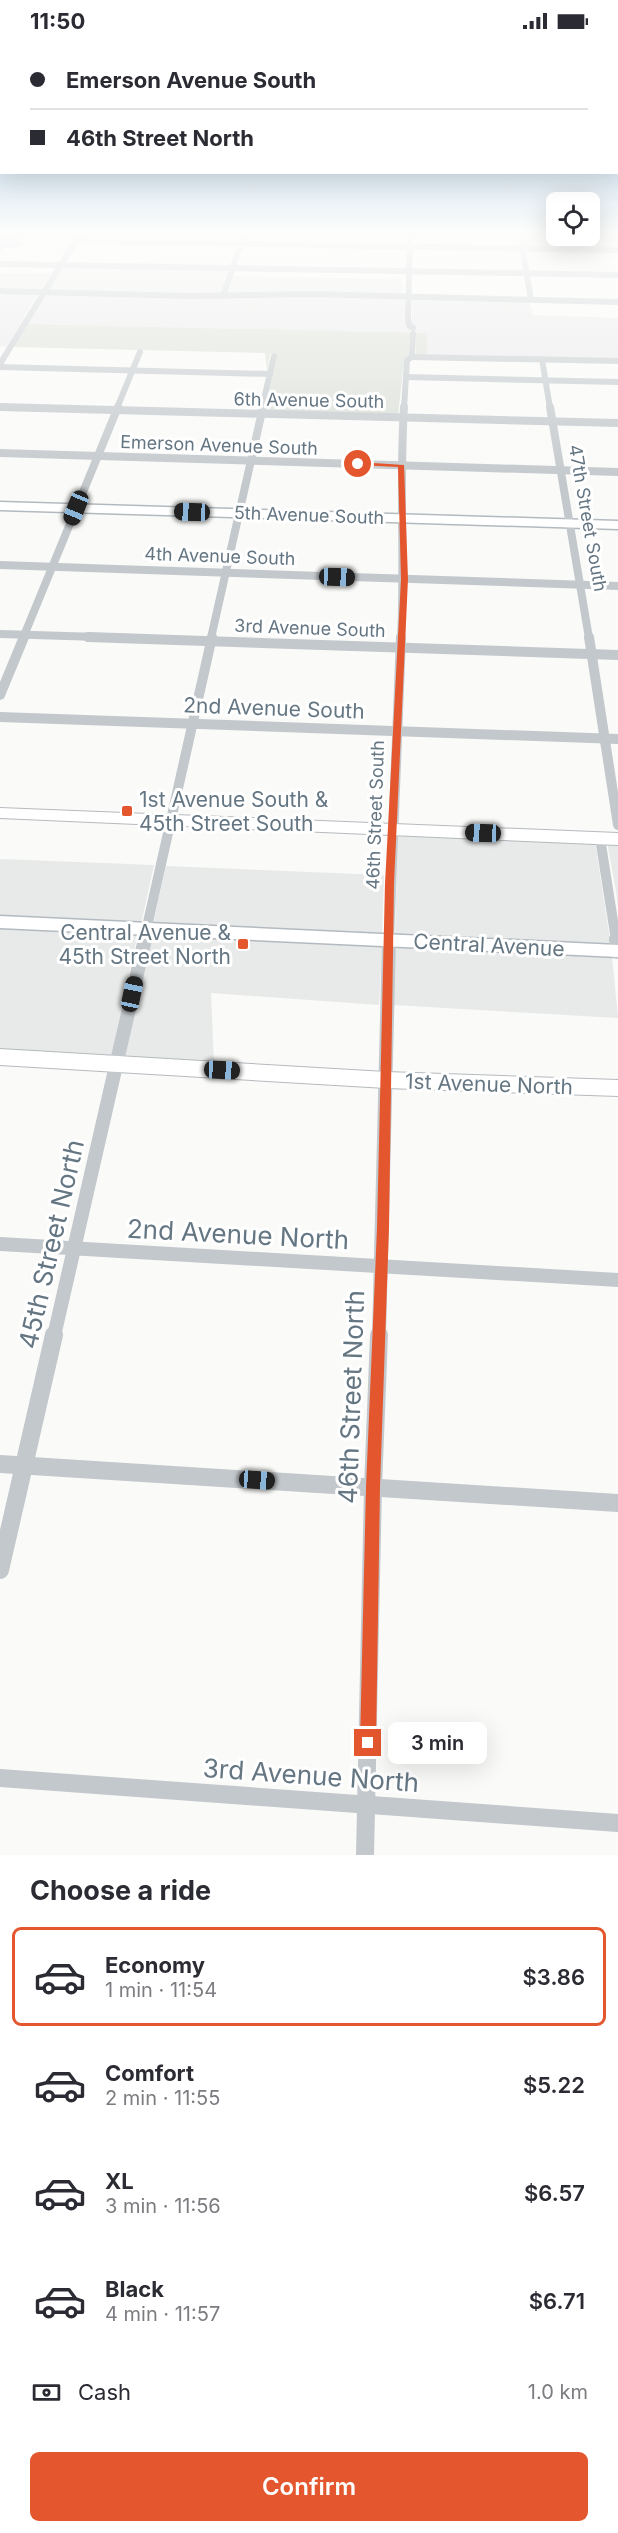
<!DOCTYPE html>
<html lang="en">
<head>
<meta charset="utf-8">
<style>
	body { margin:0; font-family:Inter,sans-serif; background:#f7f7f7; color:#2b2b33; height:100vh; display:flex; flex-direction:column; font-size:22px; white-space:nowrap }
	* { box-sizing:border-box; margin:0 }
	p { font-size:20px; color:#7c7c81 }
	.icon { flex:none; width:33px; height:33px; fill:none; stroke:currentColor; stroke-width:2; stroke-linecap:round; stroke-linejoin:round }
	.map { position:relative; height:1813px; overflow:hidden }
	.side { display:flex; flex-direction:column; background:#fff; flex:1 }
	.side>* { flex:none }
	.hud { position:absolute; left:0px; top:0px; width:618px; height:132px; box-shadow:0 6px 24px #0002; display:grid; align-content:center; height:132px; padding:0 30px; background:#fff }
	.controls { position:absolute; left:546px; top:150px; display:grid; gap:12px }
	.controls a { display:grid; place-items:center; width:54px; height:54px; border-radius:9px; background:#fff; box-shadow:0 6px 24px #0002; font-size:30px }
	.end { position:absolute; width:27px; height:27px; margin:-14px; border:8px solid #e4572e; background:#fff; box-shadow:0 0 0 3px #fff }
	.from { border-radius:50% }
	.bubble { position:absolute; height:42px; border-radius:9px; background:#fff; box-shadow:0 6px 24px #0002; font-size:20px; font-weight:600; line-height:42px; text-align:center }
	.car { position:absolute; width:18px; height:36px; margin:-18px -9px; border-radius:8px; box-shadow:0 0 4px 2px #0007; background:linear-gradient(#222 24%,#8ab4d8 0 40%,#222 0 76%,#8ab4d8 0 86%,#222 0) }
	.hud b { display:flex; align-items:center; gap:21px; height:57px; font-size:22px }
	.hud b+b { border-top:2px solid #e1e1e2 }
	.hud i { width:15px; height:15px; background:#2b2b33 }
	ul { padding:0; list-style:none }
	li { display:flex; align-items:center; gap:18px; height:99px; margin:0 12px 9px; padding:0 18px; border:3px solid transparent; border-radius:9px }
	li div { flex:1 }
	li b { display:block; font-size:22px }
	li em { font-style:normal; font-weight:600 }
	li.active { border-color:#e4572e }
	li>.icon { width:54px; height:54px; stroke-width:1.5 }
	h2 { padding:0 30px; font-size:27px; line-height:72px }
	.pay { display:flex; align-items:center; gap:15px; height:66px; padding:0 30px; font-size:22px }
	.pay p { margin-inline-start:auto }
	.cta { display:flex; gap:12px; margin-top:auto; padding:12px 30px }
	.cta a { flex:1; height:69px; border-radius:9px; background:#e4572e; color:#fff; font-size:24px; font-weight:600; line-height:69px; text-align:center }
	.status { display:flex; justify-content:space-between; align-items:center; height:42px; padding:0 30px; background:#fff; direction:ltr }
	.status svg { height:16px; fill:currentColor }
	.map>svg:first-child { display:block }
</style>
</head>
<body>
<div class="status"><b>11:50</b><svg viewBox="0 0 49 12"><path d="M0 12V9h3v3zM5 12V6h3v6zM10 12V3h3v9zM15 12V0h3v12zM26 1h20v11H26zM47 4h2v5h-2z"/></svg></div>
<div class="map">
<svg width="618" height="1813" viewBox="0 0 618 1813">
	<rect width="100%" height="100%" fill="#fafaf8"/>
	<!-- built -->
	<g fill="#e8e9e9">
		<path d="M62 225 228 228 220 253 46 249Z"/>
		<path d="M53 228 40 249 0 248V231H51Z"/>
		<path d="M232 234 402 237 404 253 226 252Z"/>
		<path d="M3 250 38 251 7 305 0 304V255Z"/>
		<path d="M45 252 405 256 406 283 412 288 416 286 412 282V256L529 259 533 273 618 276V318L427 313 426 291 26 282Z"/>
		<path d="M398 792 595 800 611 904 395 894Z"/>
		<path d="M607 800 618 801V866L616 849Z"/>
		<path d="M0 817 154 823 141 882 0 875Z"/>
		<path d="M166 824 384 833 382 893 153 882Z"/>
		<path d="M0 885 138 891 111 1015 0 1009Z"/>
		<path d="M151 892 382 903 379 963 211 951 214 1021 125 1016Z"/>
		<path d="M395 904 612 914 618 976 393 963Z"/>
	</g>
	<!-- green -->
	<path fill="#dadfd7" d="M26 282 427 291V313H416V291H410L409 314 404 318 398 374 265 370 277 312H270L267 329 265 311 14 305Z"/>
	<!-- water -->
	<path fill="#bbc7cb" d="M0 190H22L19 196 25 202C18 209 8 203 0 208Z"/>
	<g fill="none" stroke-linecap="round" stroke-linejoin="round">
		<defs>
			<g id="secondary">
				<path d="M0 460 618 479V487L0 468Z"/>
				<path d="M0 874 618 903V915L0 886Z"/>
			</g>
			<g id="primary">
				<path d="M0 766 618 791V803L0 776Z"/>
				<path d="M0 1007 386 1030 618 1038V1054L386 1046 0 1023Z"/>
			</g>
		</defs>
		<!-- secondary casing -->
		<use href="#secondary" stroke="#b3babf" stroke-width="3"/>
		<!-- primary casing -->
		<use href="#primary" stroke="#b5babe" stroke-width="2"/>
		<!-- street-far4 -->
		<g stroke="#c3c8cc" stroke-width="6">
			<path d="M410 190 408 276 409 283 413 286"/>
			<path d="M520 190 531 258"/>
			<path d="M75 199 618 208"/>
			<path d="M0 222 618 233"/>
			<path d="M0 249 188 254 311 252 618 260"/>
			<path d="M223 254 245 190"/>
			<path d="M412 315 618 319"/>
			<path d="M542 317 550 366"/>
			<path d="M0 322 81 190"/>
			<path d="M0 325 270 332"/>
			<path d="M406 335 618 340"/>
			<path d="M0 365 56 366"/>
			<path d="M117 366 140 310"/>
			<path d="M262 366 274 314"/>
			<path d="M404 366 407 318 412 315 413 292"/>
		</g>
		<!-- street-far3 -->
		<g stroke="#c3c8cc" stroke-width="8">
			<path d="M0 365 618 381"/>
			<path d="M550 365 589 596"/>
			<path d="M0 411 618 430"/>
			<path d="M0 523 618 544"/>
			<path d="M0 592 132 596"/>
			<path d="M23 596 118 365"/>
			<path d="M211 596 263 365"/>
			<path d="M401 596C405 519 399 442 404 365"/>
		</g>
		<!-- street-far2 -->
		<g stroke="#c3c8cc" stroke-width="10">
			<path d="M88 595 618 613"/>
			<path d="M589 595 618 783"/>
			<path d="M0 653 24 595"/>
			<path d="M0 675 618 697"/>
			<path d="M600 796 616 898"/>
			<path d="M144 898 212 595"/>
			<path d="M389 898 401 595"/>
		</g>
		<!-- street-far1 -->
		<g stroke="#c3c8cc" stroke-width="14">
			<path d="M616 897 618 910"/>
			<path d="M0 1202 618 1238"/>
			<path d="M54 1294 145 897"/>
			<path d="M379 1294 389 897"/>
		</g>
		<!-- street -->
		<g stroke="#c3c8cc" stroke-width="18">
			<path d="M0 1422 618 1461"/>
			<path d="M0 1528 54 1293"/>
			<path d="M0 1736 618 1781"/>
			<path d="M365 1813 373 1445 379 1293"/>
		</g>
		<!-- secondary -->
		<use href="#secondary" fill="#fff" fill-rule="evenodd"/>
		<!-- primary -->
		<use href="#primary" fill="#fff" fill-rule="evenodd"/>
	</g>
	<!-- sky -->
	<linearGradient id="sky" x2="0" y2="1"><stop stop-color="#96bcdc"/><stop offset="0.43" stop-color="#fdfdfc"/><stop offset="1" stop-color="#fdfdfc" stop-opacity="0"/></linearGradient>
	<rect width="618" height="444" fill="url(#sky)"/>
	<!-- route -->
	<path fill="#e4572e" d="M358 420 404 423 408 537 394 842 389 1186 380 1445 376 1701 373 1706 368 1709 362 1706 360 1701 366 1445 377 1186 385 842 401 537 398 425 356 423Z"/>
	<!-- markers -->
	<g fill="#e4572e" stroke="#fff" stroke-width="2">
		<rect x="121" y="763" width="12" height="12" rx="3"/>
		<rect x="237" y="896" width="12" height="12" rx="3"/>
	</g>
	<g text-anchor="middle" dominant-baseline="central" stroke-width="6" stroke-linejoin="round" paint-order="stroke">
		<!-- far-street labels -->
		<g font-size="18" fill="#657683" stroke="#fff">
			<text transform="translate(309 358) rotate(1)">6th Avenue South</text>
			<text transform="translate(219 403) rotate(2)">Emerson Avenue South</text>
			<text transform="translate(309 473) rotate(2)">5th Avenue South</text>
			<text transform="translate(588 476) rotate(80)">47th Street South</text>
			<text transform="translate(220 514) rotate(2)">4th Avenue South</text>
			<text transform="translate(310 586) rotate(2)">3rd Avenue South</text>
			<text transform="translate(375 773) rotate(-88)">46th Street South</text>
		</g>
		<!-- street labels -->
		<g font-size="21" fill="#657683" stroke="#fff">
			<text transform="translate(274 666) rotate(2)">2nd Avenue South</text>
			<text transform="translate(489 903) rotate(3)">Central Avenue</text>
			<text transform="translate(489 1042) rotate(2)">1st Avenue North</text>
		</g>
		<!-- poi labels -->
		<g font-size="21" fill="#657683" stroke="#fff" text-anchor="start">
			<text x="139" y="757">1st Avenue South &amp;<tspan x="139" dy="24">45th Street South</tspan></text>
			<text x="231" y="890" text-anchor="end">Central Avenue &amp;<tspan x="231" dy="24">45th Street North</tspan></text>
		</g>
		<!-- near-street labels -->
		<g font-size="26" fill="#657683" stroke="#fff">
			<text transform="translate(238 1192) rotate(3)">2nd Avenue North</text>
			<text transform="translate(51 1202) rotate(-77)">45th Street North</text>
			<text transform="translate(351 1355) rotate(-88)">46th Street North</text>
			<text transform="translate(311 1733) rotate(4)">3rd Avenue North</text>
		</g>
	</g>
</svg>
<div class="controls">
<a><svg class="icon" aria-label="locate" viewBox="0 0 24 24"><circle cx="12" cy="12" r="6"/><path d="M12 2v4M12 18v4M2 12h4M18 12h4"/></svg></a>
</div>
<i class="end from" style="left:358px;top:422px"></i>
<i class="end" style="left:368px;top:1701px"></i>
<div class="bubble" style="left:388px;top:1680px;width:99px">3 min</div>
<i class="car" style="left:76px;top:466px;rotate:202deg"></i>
<i class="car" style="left:192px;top:470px;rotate:272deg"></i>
<i class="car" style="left:337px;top:535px;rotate:92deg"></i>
<i class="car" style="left:483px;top:791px;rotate:272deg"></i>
<i class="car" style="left:132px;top:952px;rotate:12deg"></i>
<i class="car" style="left:222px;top:1028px;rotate:93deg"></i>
<i class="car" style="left:257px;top:1438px;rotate:94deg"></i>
<div class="hud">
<b><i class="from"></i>Emerson Avenue South</b>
<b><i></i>46th Street North</b>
</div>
</div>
<section class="side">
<h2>Choose a ride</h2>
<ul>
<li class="active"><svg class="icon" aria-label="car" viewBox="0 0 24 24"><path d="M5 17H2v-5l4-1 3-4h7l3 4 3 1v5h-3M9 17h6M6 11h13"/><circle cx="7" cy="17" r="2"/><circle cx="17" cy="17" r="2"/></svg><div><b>Economy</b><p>1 min · 11:54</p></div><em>$3.86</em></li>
<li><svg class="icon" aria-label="car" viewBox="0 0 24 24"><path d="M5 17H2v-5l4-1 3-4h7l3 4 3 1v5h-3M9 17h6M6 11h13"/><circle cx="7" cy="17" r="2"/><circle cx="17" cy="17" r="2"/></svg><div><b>Comfort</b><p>2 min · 11:55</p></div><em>$5.22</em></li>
<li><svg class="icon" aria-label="car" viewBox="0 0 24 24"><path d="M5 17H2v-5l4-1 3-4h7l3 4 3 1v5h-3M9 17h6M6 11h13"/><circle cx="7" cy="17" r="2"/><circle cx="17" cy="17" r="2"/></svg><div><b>XL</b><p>3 min · 11:56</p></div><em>$6.57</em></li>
<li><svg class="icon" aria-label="car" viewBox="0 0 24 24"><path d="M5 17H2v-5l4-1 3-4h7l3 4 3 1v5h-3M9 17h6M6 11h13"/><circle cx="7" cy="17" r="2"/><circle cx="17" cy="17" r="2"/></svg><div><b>Black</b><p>4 min · 11:57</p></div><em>$6.71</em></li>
</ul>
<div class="pay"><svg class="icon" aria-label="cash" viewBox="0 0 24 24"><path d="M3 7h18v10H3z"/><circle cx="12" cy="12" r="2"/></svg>Cash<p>1.0 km</p></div>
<div class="cta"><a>Confirm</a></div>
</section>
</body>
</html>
